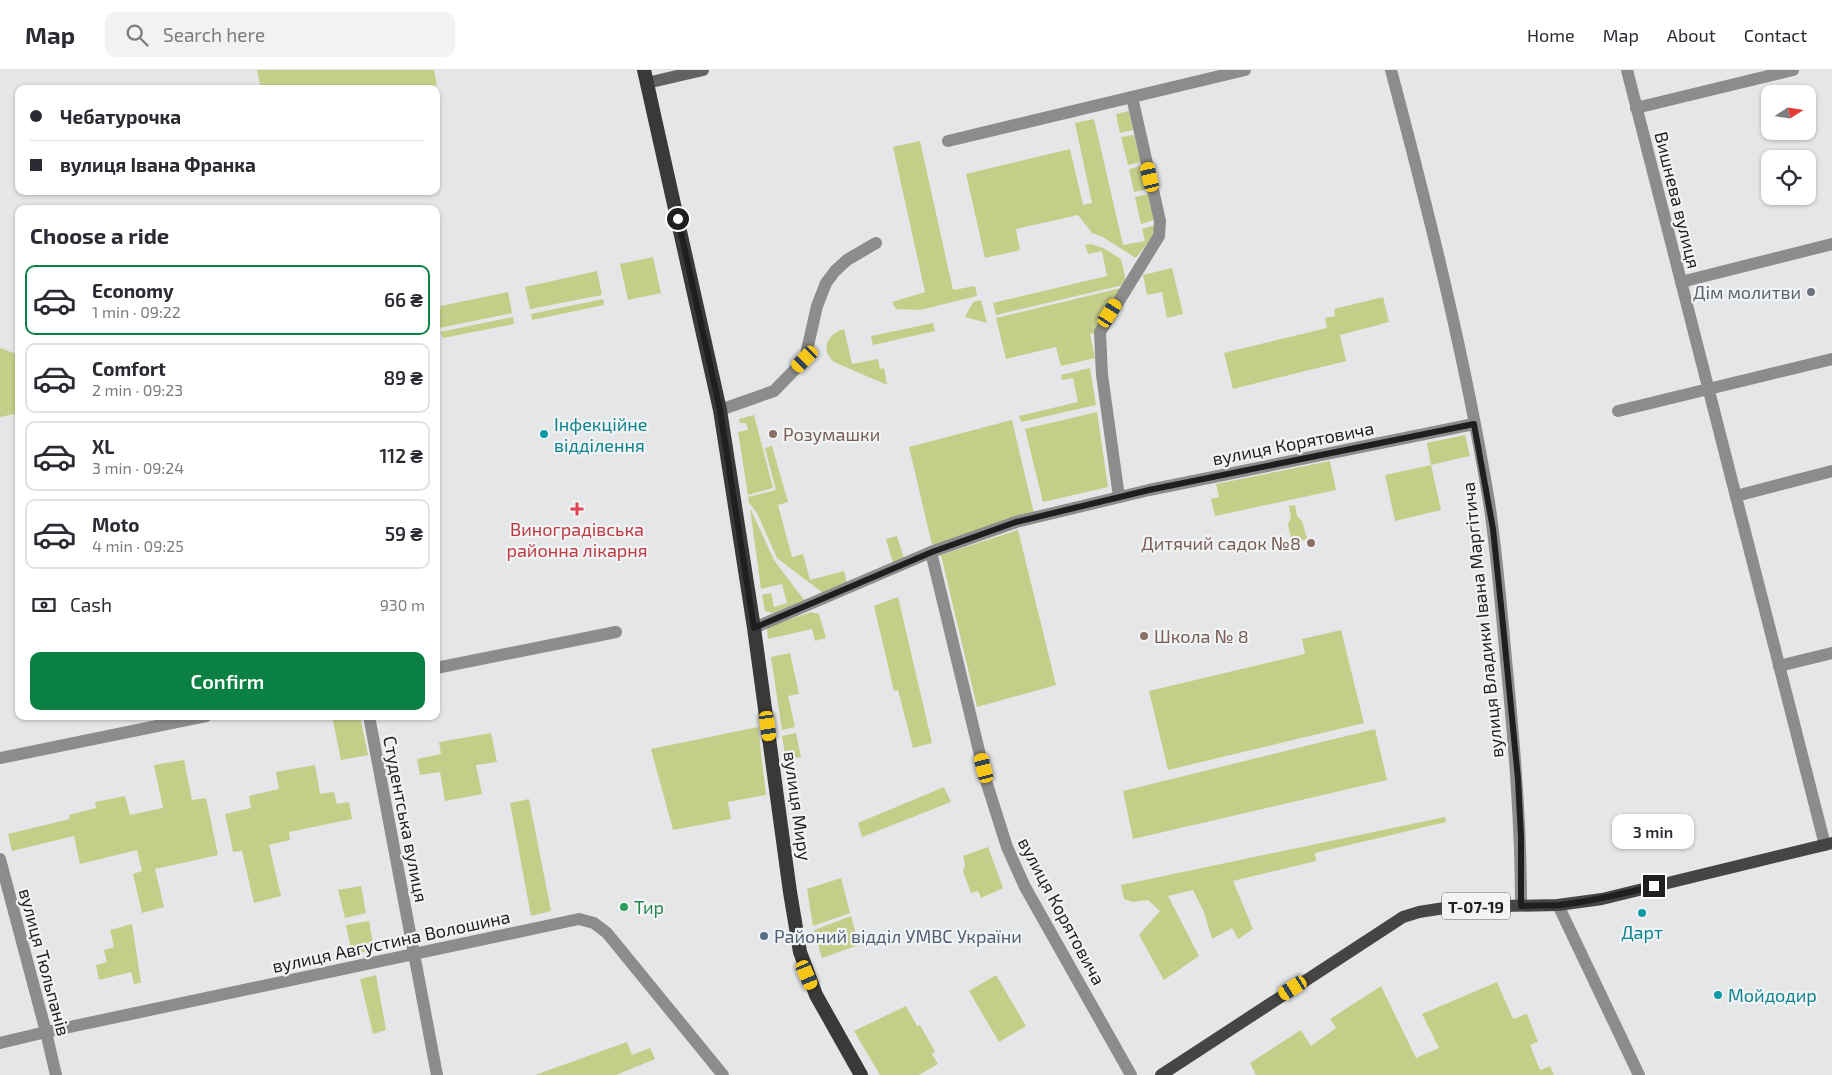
<!DOCTYPE html>
<html lang="en">
<head>
<meta charset="utf-8">
<style>
	body { margin:0; font-family:"Exo 2",sans-serif; background:#f2f2f3; color:#2b2b33; height:100vh; display:flex; flex-direction:column; font-size:19px; white-space:nowrap }
	* { box-sizing:border-box; margin:0 }
	p { font-size:16px; color:#7c7c81 }
	.icon { flex:none; width:28px; height:28px; fill:none; stroke:currentColor; stroke-width:2; stroke-linecap:round; stroke-linejoin:round }
	.map { position:relative; flex:1; overflow:hidden }
	.sheet { position:absolute; left:15px; top:135px; width:425px; height:515px; display:flex; flex-direction:column; background:#fff; border-radius:10px; box-shadow:0 1px 4px #0004 }
	.sheet>* { flex:none }
	.top-card { position:absolute; left:15px; top:15px; width:425px; height:110px; border-radius:10px; box-shadow:0 1px 4px #0004; display:grid; align-content:center; height:110px; padding:0 15px; background:#fff }
	.needle { width:32px; rotate:78deg }
	.fabs { position:absolute; left:1761px; top:15px; display:grid; gap:10px }
	.fabs a { display:grid; place-items:center; width:55px; height:55px; border-radius:10px; background:#fff; box-shadow:0 1px 4px #0004; font-size:25px }
	.end { position:absolute; width:22px; height:22px; margin:-11px; border:6px solid #1e1f1f; background:#fff; box-shadow:0 0 0 2px #fff }
	.from { border-radius:50% }
	.bubble { position:absolute; height:35px; border-radius:10px; background:#fff; box-shadow:0 1px 4px #0004; font-size:16px; font-weight:600; line-height:35px; text-align:center }
	.car { position:absolute; width:15px; height:30px; margin:-15px -8px; border-radius:6px; box-shadow:0 0 4px 1px #0007; background:linear-gradient(#f5c518 24%,#345 0 40%,#f5c518 0 76%,#345 0 86%,#f5c518 0) }
	.top-card b { display:flex; align-items:center; gap:18px; height:48px; font-size:19px }
	.top-card b+b { border-top:1px solid #e1e1e2 }
	.top-card i { width:12px; height:12px; background:#2b2b33 }
	ul { padding:0; list-style:none }
	li { display:flex; align-items:center; gap:15px; height:70px; margin:0 10px 8px; padding:0 5px; border:2px solid #e1e1e2; border-radius:10px }
	li div { flex:1 }
	li b { display:block; font-size:19px }
	li em { font-style:normal; font-weight:600 }
	li.selected { border-color:#0b8043 }
	li>.icon { width:45px; height:45px; stroke-width:1.5 }
	h2 { padding:0 15px; font-size:22px; line-height:60px }
	.pay { display:flex; align-items:center; gap:12px; height:55px; padding:0 15px; font-size:19px }
	.pay p { margin-inline-start:auto }
	.action { display:flex; gap:10px; margin-top:auto; padding:10px 15px }
	.action a { flex:1; height:58px; border-radius:10px; background:#0b8043; color:#fff; font-size:20px; font-weight:600; line-height:58px; text-align:center }
	header { display:flex; align-items:center; gap:30px; box-sizing:border-box; height:70px; padding:0 25px; background:#fff; border-bottom:1px solid #e1e1e2 }
	header strong { font-size:24px }
	nav { display:flex; gap:28px; margin-inline-start:auto; font-size:18px }
	.search { width:350px; height:45px; background:#f2f2f3; display:flex; align-items:center; gap:12px; box-sizing:border-box; padding:0 18px; border-radius:10px; color:#7c7c81; font-size:19px }
	.map>svg:first-child { display:block }
</style>
</head>
<body>
<header>
<strong>Map</strong>
<div class="search"><svg class="icon" aria-label="search" viewBox="0 0 24 24"><circle cx="10" cy="10" r="6"/><path d="M15 15l6 6"/></svg>Search here</div>
<nav><a>Home</a><a>Map</a><a>About</a><a>Contact</a></nav>
</header>
<div class="map">
<svg width="1832" height="1005" viewBox="0 0 1832 1005">
	<rect width="100%" height="100%" fill="#e4e6e7"/>
	<!-- green -->
	<g fill="#c5ce89">
		<path d="M257 0H434L437 15 418 19H261Z"/>
		<path d="M1129 41 1133 60 1120 63 1116 44Z"/>
		<path d="M1094 49 1123 175 1145 171 1142 159 1155 155 1152 167 1136 188 1101 166 1092 163 1078 145 1016 159 1020 180 985 188 966 104 1070 79 1083 135 1092 133 1075 53Z"/>
		<path d="M1134 65 1141 92 1128 95 1121 67Z"/>
		<path d="M920 71 953 220 975 216 977 226 920 240 896 239 892 232 925 222 893 77Z"/>
		<path d="M1142 96 1147 119 1134 122 1129 99Z"/>
		<path d="M1148 124 1154 150 1141 154 1135 127Z"/>
		<path d="M1091 174 1103 178 1121 189 1126 211 1123 215 996 245 993 233 1107 206 1102 181 1088 184 1085 175Z"/>
		<path d="M653 187 661 223 628 230 620 194Z"/>
		<path d="M1172 198 1183 244 1167 248 1162 222 1147 225 1143 205Z"/>
		<path d="M597 201 602 225 530 239 525 217Z"/>
		<path d="M1121 218 1107 242 1103 240 1096 251 1100 254 1094 263 1090 264 1095 288 1061 296 1056 277 1006 289 996 248Z"/>
		<path d="M508 222 512 243 439 258 437 249 441 236Z"/>
		<path d="M1383 227 1389 252 1340 265 1346 291 1233 319 1224 283 1327 258 1325 248 1335 246 1334 239Z"/>
		<path d="M603 229 604 235 532 250 531 244Z"/>
		<path d="M981 230 987 253 965 247 973 232Z"/>
		<path d="M513 247 514 254 443 268 440 262Z"/>
		<path d="M933 253 935 261 873 275 871 266Z"/>
		<path d="M844 259 852 294 878 289 880 299 884 298 887 315 834 292C820 280 827 264 844 259Z"/>
		<path d="M0 278 19 285V343L0 347Z"/>
		<path d="M1090 298 1096 335 1021 352 1019 346 1078 332 1073 308 1062 310 1061 305Z"/>
		<path d="M1097 342 1108 417 1043 432 1025 359Z"/>
		<path d="M754 345 773 418 748 425 738 362 748 360 746 353H740L739 349Z"/>
		<path d="M1012 350 1034 444 933 479 909 377Z"/>
		<path d="M1465 365 1470 386 1431 395 1441 440 1395 451 1385 405 1431 395 1427 373Z"/>
		<path d="M772 376 788 432 778 435 792 487 803 484 810 510 844 501 847 513 823 523 777 488 757 443 749 433 748 427 776 420 765 378Z"/>
		<path d="M1330 391 1336 420 1215 446 1211 429 1219 427 1216 414Z"/>
		<path d="M1295 435 1297 446 1302 451 1307 469 1292 472 1288 454 1291 448 1289 436Z"/>
		<path d="M750 438 774 490 804 530 773 543 765 541 762 525 771 523 774 537 787 533 782 514 761 519Z"/>
		<path d="M1018 460 1056 615 977 637 941 485Z"/>
		<path d="M897 466 904 488 893 493 886 469Z"/>
		<path d="M898 527 932 673 913 678 898 620 894 621 874 536Z"/>
		<path d="M811 542 819 544 826 568 815 571 812 559 768 569 767 560 770 556Z"/>
		<path d="M1341 560 1364 653 1168 700 1149 621 1305 584 1302 569Z"/>
		<path d="M790 583 799 624 788 626 795 657 782 660 771 587Z"/>
		<path d="M332 646H360L368 685 341 690Z"/>
		<path d="M758 657 766 725 728 732 731 749 673 760 651 679Z"/>
		<path d="M1375 659 1387 710 1133 769 1123 721Z"/>
		<path d="M491 663 497 692 476 695 482 724 445 731 440 702 420 705 417 689 441 684 439 672Z"/>
		<path d="M796 663 801 687 786 690 782 666Z"/>
		<path d="M184 690 192 730 206 728 218 785 155 799 164 837 142 843 133 804 142 801 137 780 80 794 74 766 12 781 8 764 70 749 69 745 96 738 95 732 125 726 130 745 163 738 154 695Z"/>
		<path d="M315 695 320 724 334 722 337 734 349 732 352 749 289 762 290 770 269 775 281 826 254 833 242 781 233 782 225 744 251 738 249 726 279 719 276 702Z"/>
		<path d="M944 717 951 732 862 767 858 753Z"/>
		<path d="M529 729 551 841 531 846 510 733Z"/>
		<path d="M1445 747 1446 752 1315 783 1316 791 1233 811 1253 859 1238 869 1232 858 1212 869 1204 842 1193 820 1168 826 1199 886 1164 910 1139 865 1160 841 1148 830 1133 832 1124 829 1121 815Z"/>
		<path d="M988 777 1003 818 981 828 978 821 971 823 963 801 965 794 963 786Z"/>
		<path d="M841 808 850 843 813 856 807 819Z"/>
		<path d="M361 816 366 843 345 848 338 820Z"/>
		<path d="M851 846 859 875 822 888 814 860Z"/>
		<path d="M369 851 374 880 352 884 346 855Z"/>
		<path d="M132 854 141 913 134 914 131 902 99 910 96 895 107 892 104 880 114 877 110 860Z"/>
		<path d="M376 905 386 960 373 964 360 909Z"/>
		<path d="M996 905 1026 956 999 972 969 921Z"/>
		<path d="M1497 912 1513 949 1527 944 1538 972 1530 975 1540 1000 1550 996 1554 1005H1256L1250 993 1301 960 1311 976 1336 958 1330 949 1381 916 1416 988 1439 978 1422 944Z"/>
		<path d="M906 936 917 956 920 955 935 982 932 984 938 994 919 1005H880L854 961Z"/>
		<path d="M627 972 632 985 650 978 655 989 616 1005H535Z"/>
	</g>
	<g fill="none" stroke-linecap="round" stroke-linejoin="round">
		<!-- minor -->
		<g stroke="#8d8c8c" stroke-width="12">
			<path d="M1391 0C1429 143 1465 287 1489 432 1497 484 1501 537 1506 589 1514 671 1521 753 1521 835"/>
			<path d="M1627 0 1825 775"/>
			<path d="M1636 38 1793 0"/>
			<path d="M948 71 1245 0"/>
			<path d="M1681 212 1832 174"/>
			<path d="M720 340 774 321 805 289 817 236 826 213 835 201 847 190 876 173"/>
			<path d="M1618 341 1832 289"/>
			<path d="M1736 426 1832 401"/>
			<path d="M1119 427 1102 305 1100 262 1159 166 1160 151 1132 27"/>
			<path d="M931 482 987 714 1007 777 1025 817 1131 1005"/>
			<path d="M754 558 931 482 1016 452 1149 420 1474 354"/>
			<path d="M1779 596 1832 583"/>
			<path d="M436 598 616 562"/>
			<path d="M369 646 437 1005"/>
			<path d="M0 688 206 646"/>
			<path d="M1558 835 1639 1005"/>
			<path d="M0 973 46 962 56 1005"/>
		</g>
		<!-- tertiary -->
		<path stroke="#8d8c8c" stroke-width="12" d="M0 789 46 962 579 849 594 853 607 863 723 1005"/>
		<!-- secondary -->
		<path stroke="#636262" stroke-width="12" d="M647 13 703 0"/>
		<!-- primary -->
		<path stroke="#464544" stroke-width="12" d="M1161 1005 1403 847 1419 842 1451 837 1558 835 1602 829 1832 773"/>
		<!-- trunk -->
		<path stroke="#3a3938" stroke-width="14" d="M644 0 720 340 754 558 790 822 800 882 816 925 861 1005"/>
	</g>
	<g fill="none" stroke-linecap="round" stroke-linejoin="round">
		<!-- route -->
		<path stroke="#1e1f1f" stroke-width="6" d="M678 149 720 340 754 558 932 482 1016 452 1149 420 1474 354 1493 459 1502 545 1518 709 1521 767V836C1534 835 1547 836 1560 835 1592 831 1623 824 1654 816"/>
	</g>
	<!-- markers -->
	<circle fill="#6b7280" stroke="#f1f3f4" stroke-width="2" cx="1811" cy="222" r="5"/>
	<g fill="#0f9aa8" stroke="#f1f3f4" stroke-width="2">
		<circle cx="544" cy="364" r="5"/>
		<circle cx="1642" cy="843" r="5"/>
		<circle cx="1718" cy="925" r="5"/>
	</g>
	<g fill="#8d6e63" stroke="#f1f3f4" stroke-width="2">
		<circle cx="773" cy="364" r="5"/>
		<circle cx="1311" cy="473" r="5"/>
		<circle cx="1144" cy="566" r="5"/>
	</g>
	<path fill="#e0444e" stroke="#f1f3f4" stroke-width="2" d="M574.5 431.5h5v5h5v5h-5v5h-5v-5h-5v-5h5z"/>
	<circle fill="#2e9e5b" stroke="#f1f3f4" stroke-width="2" cx="624" cy="837" r="5"/>
	<circle fill="#5c6f8a" stroke="#f1f3f4" stroke-width="2" cx="764" cy="866" r="5"/>
	<g text-anchor="middle" dominant-baseline="central" stroke-width="4.5" stroke-linejoin="round" paint-order="stroke">
		<!-- shield labels -->
		<rect fill="#f1f3f4" stroke="#5d5f5f" stroke-width="1" x="1442" y="822.5" width="68" height="27" rx="4"/>
		<g font-size="16" font-weight="bold" fill="#1e1f1f">
			<text x="1476" y="836">Т-07-19</text>
		</g>
		<!-- street labels -->
		<g font-size="18" fill="#1e1f1f" stroke="#f1f3f4">
			<text transform="translate(1678 130) rotate(76)">Вишнева вулиця</text>
			<text transform="translate(1293 373) rotate(-11)">вулиця Корятовича</text>
			<text transform="translate(1482 550) rotate(-96)">вулиця Владики Івана Маргітича</text>
			<text transform="translate(798 736) rotate(82)">вулиця Миру</text>
			<text transform="translate(406 749) rotate(79)">Студентська вулиця</text>
			<text transform="translate(1062 841) rotate(62)">вулиця Корятовича</text>
			<text transform="translate(391 871) rotate(-12)">вулиця Августина Волошина</text>
			<text transform="translate(45 892) rotate(75)">вулиця Тюльпанів</text>
		</g>
		<!-- worship labels -->
		<g font-size="18" fill="#5b616d" stroke="#f1f3f4" text-anchor="end">
			<text x="1801" y="222">Дім молитви</text>
		</g>
		<!-- culture labels -->
		<g font-size="18" fill="#0d838f" stroke="#f1f3f4" text-anchor="start">
			<text x="554" y="354">Інфекційне<tspan x="554" dy="21">відділення</tspan></text>
			<text x="1642" y="862" text-anchor="middle">Дарт</text>
			<text x="1728" y="925">Мойдодир</text>
		</g>
		<!-- education labels -->
		<g font-size="18" fill="#785e54" stroke="#f1f3f4" text-anchor="start">
			<text x="783" y="364">Розумашки</text>
			<text x="1301" y="473" text-anchor="end">Дитячий садок №8</text>
			<text x="1154" y="566">Школа № 8</text>
		</g>
		<!-- health labels -->
		<g font-size="18" fill="#be3a42" stroke="#f1f3f4">
			<text x="577" y="459">Виноградівська<tspan x="577" dy="21">районна лікарня</tspan></text>
		</g>
		<!-- leisure labels -->
		<g font-size="18" fill="#27864d" stroke="#f1f3f4" text-anchor="start">
			<text x="634" y="837">Тир</text>
		</g>
		<!-- service labels -->
		<g font-size="18" fill="#4e5e75" stroke="#f1f3f4" text-anchor="start">
			<text x="774" y="866">Районий відділ УМВС України</text>
		</g>
	</g>
</svg>
<div class="fabs">
<a><svg class="needle" viewBox="-14 -14 28 28"><path d="M0-13l5 13h-10z" fill="#e53935"/><path d="M0 13l5-13h-10z" fill="#7c7c81"/></svg></a>
<a><svg class="icon" aria-label="locate" viewBox="0 0 24 24"><circle cx="12" cy="12" r="6"/><path d="M12 2v4M12 18v4M2 12h4M18 12h4"/></svg></a>
</div>
<i class="end from" style="left:678px;top:149px"></i>
<i class="end" style="left:1654px;top:816px"></i>
<div class="bubble" style="left:1612px;top:744px;width:82px">3 min</div>
<i class="car" style="left:1150px;top:107px;rotate:347deg"></i>
<i class="car" style="left:1110px;top:243px;rotate:32deg"></i>
<i class="car" style="left:805px;top:289px;rotate:224deg"></i>
<i class="car" style="left:768px;top:656px;rotate:172deg"></i>
<i class="car" style="left:984px;top:698px;rotate:346deg"></i>
<i class="car" style="left:807px;top:905px;rotate:157deg"></i>
<i class="car" style="left:1293px;top:918px;rotate:237deg"></i>
<div class="top-card">
<b><i class="from"></i>Чебатурочка</b>
<b><i></i>вулиця Івана Франка</b>
</div>
<section class="sheet">
<h2>Choose a ride</h2>
<ul>
<li class="selected"><svg class="icon" aria-label="car" viewBox="0 0 24 24"><path d="M5 17H2v-5l4-1 3-4h7l3 4 3 1v5h-3M9 17h6M6 11h13"/><circle cx="7" cy="17" r="2"/><circle cx="17" cy="17" r="2"/></svg><div><b>Economy</b><p>1 min · 09:22</p></div><em>66 ₴</em></li>
<li><svg class="icon" aria-label="car" viewBox="0 0 24 24"><path d="M5 17H2v-5l4-1 3-4h7l3 4 3 1v5h-3M9 17h6M6 11h13"/><circle cx="7" cy="17" r="2"/><circle cx="17" cy="17" r="2"/></svg><div><b>Comfort</b><p>2 min · 09:23</p></div><em>89 ₴</em></li>
<li><svg class="icon" aria-label="car" viewBox="0 0 24 24"><path d="M5 17H2v-5l4-1 3-4h7l3 4 3 1v5h-3M9 17h6M6 11h13"/><circle cx="7" cy="17" r="2"/><circle cx="17" cy="17" r="2"/></svg><div><b>XL</b><p>3 min · 09:24</p></div><em>112 ₴</em></li>
<li><svg class="icon" aria-label="car" viewBox="0 0 24 24"><path d="M5 17H2v-5l4-1 3-4h7l3 4 3 1v5h-3M9 17h6M6 11h13"/><circle cx="7" cy="17" r="2"/><circle cx="17" cy="17" r="2"/></svg><div><b>Moto</b><p>4 min · 09:25</p></div><em>59 ₴</em></li>
</ul>
<div class="pay"><svg class="icon" aria-label="cash" viewBox="0 0 24 24"><path d="M3 7h18v10H3z"/><circle cx="12" cy="12" r="2"/></svg>Cash<p>930 m</p></div>
<div class="action"><a>Confirm</a></div>
</section>
</div>
</body>
</html>
